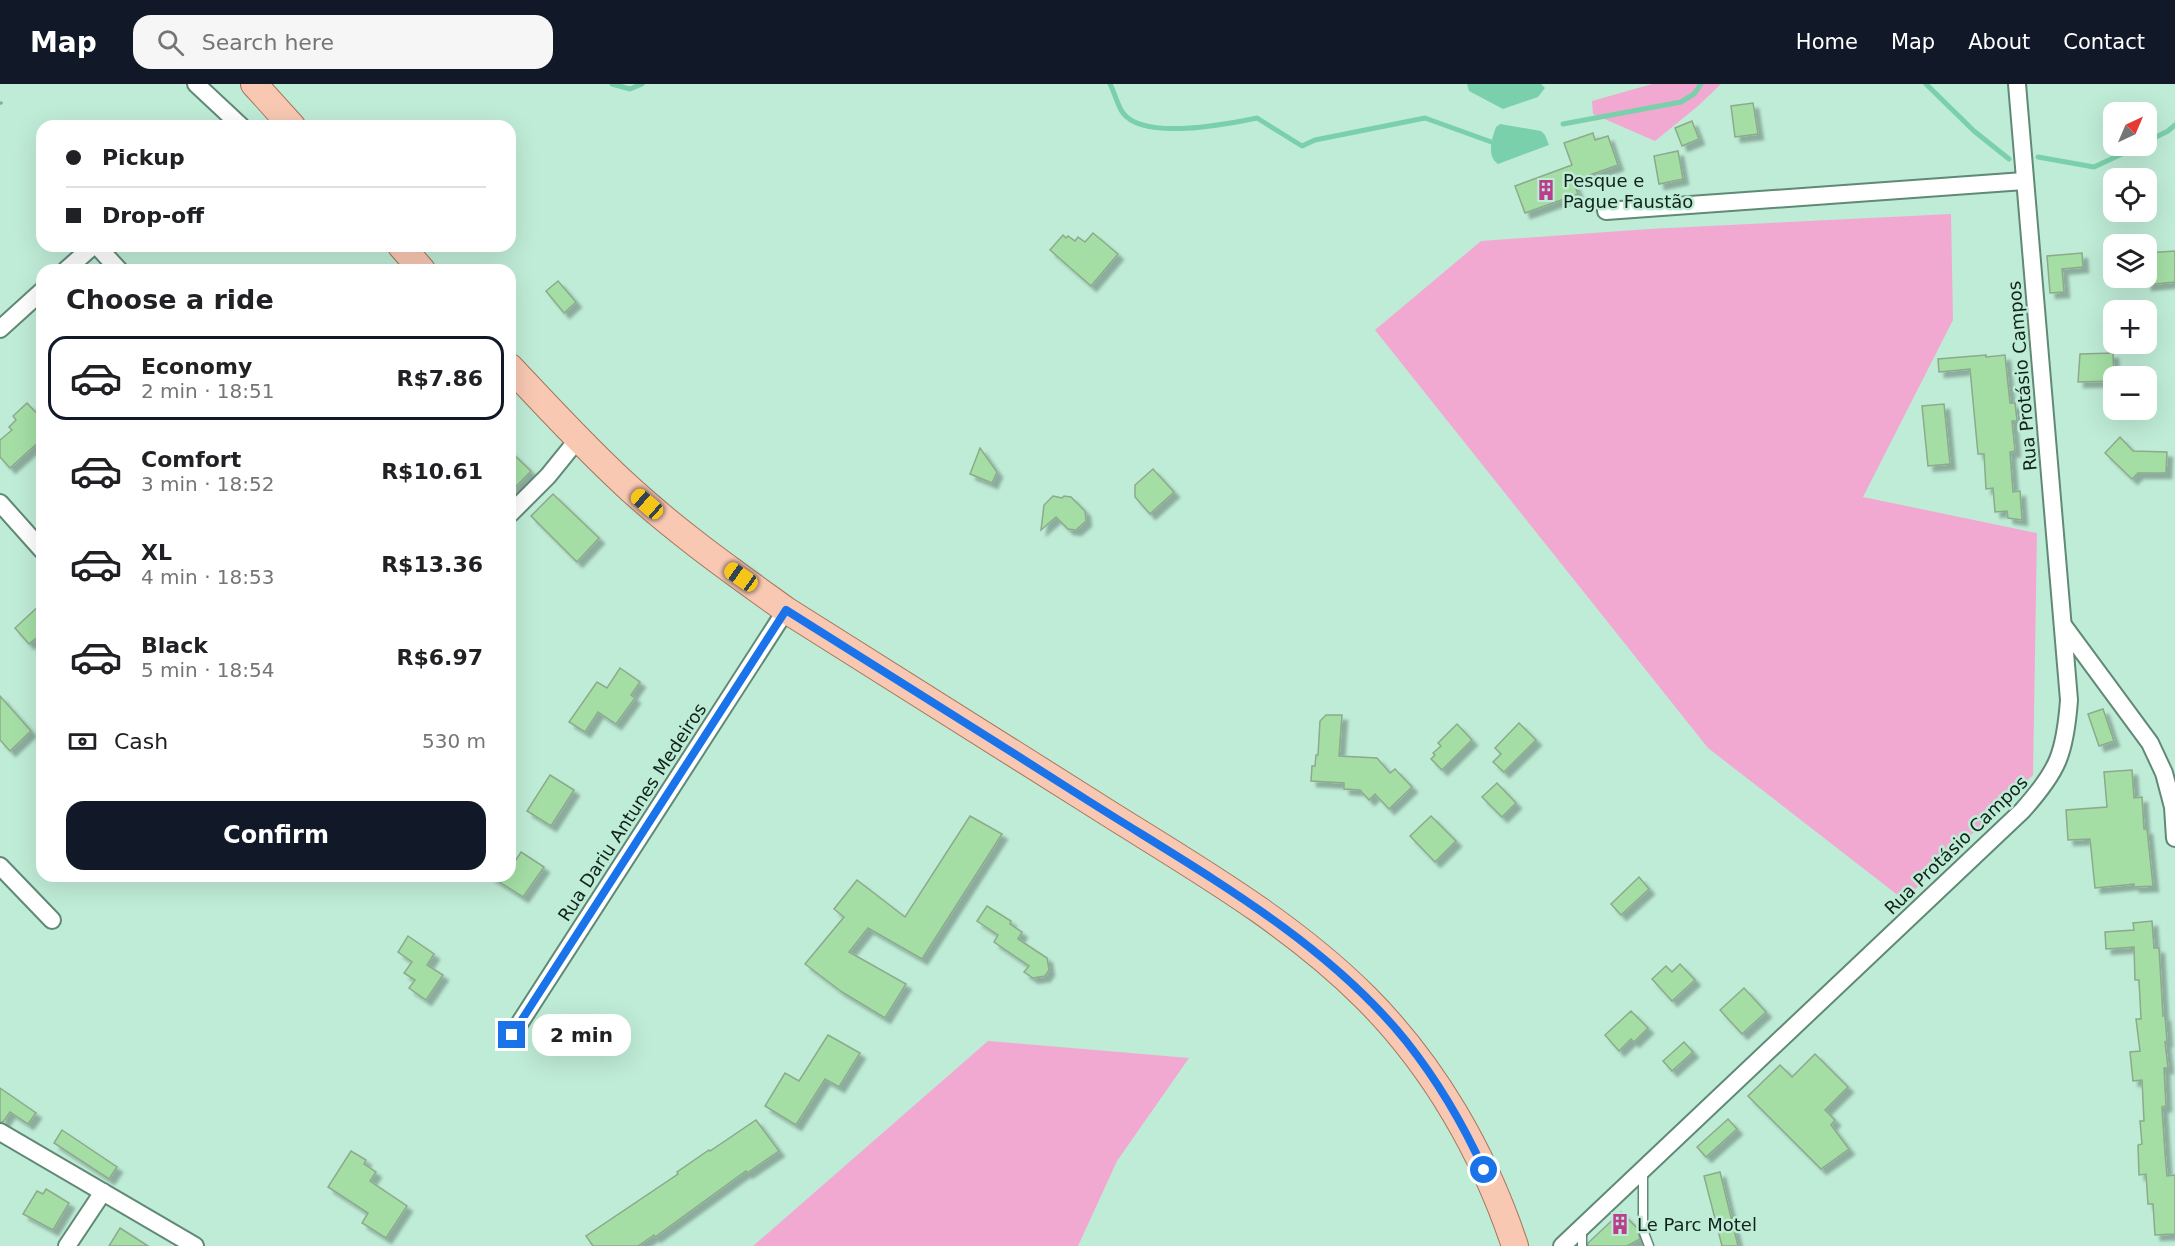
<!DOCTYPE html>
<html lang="en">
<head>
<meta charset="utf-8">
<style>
	body { margin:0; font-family:"DejaVu Sans",sans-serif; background:#f6f6f6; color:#202124; height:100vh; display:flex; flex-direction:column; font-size:22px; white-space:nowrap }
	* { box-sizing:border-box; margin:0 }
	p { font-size:20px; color:#757577 }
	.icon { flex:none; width:33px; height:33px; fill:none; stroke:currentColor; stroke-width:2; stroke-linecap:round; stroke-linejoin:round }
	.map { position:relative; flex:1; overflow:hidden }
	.sheet { position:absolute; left:36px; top:180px; width:480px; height:618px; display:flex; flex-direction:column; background:#fff; border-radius:18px; box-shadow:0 6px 24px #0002 }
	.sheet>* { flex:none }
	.top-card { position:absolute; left:36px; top:36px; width:480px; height:132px; border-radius:18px; box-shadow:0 6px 24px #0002; display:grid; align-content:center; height:132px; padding:0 30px; background:#fff }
	.needle { width:39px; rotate:44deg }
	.controls { position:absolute; left:2103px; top:18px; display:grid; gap:12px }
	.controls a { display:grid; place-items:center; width:54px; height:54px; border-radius:12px; background:#fff; box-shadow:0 6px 24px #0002; font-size:30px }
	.end { position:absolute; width:27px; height:27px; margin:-14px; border:8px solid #1a73e8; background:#fff; box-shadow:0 0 0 3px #fff }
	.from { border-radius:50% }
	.bubble { position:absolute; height:42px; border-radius:18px; background:#fff; box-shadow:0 6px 24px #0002; font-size:20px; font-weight:700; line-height:42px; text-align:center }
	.car { position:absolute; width:18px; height:36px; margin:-18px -9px; border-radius:8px; box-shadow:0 0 4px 2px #0007; background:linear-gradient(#f5c518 24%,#345 0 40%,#f5c518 0 76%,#345 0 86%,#f5c518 0) }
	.top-card b { display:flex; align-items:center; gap:21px; height:57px; font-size:22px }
	.top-card b+b { border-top:2px solid #e0e0e0 }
	.top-card i { width:15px; height:15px; background:#202124 }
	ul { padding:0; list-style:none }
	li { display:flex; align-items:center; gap:18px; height:84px; margin:0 12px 9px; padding:0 18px; border:3px solid transparent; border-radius:18px }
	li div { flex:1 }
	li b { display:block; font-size:22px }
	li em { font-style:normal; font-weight:700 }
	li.active { border-color:#111827 }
	li>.icon { width:54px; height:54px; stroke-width:1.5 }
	h2 { padding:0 30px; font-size:27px; line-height:72px }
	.pay { display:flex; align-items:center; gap:15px; height:66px; padding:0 30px; font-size:22px }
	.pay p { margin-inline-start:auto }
	.button { display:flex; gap:12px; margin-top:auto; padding:12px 30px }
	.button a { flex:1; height:69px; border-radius:18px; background:#111827; color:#fff; font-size:24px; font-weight:700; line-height:69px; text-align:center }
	header { display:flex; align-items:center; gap:36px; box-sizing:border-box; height:84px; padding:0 30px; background:#111827; color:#fff }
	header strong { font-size:28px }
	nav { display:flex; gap:33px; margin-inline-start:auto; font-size:21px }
	.search { width:420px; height:54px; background:#f6f6f6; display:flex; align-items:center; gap:15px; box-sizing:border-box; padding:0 21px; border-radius:18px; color:#757577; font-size:22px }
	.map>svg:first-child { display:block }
</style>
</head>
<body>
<header>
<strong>Map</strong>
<div class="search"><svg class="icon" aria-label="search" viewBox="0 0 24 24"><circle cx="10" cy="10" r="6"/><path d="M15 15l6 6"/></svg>Search here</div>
<nav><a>Home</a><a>Map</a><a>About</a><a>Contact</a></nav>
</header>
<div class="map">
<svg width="2175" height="1162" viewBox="0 0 2175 1162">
	<defs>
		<filter id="shadow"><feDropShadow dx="5.5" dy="5.5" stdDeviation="1.5" flood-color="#0004"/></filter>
	</defs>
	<rect width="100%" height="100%" fill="#bfecd7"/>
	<!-- green -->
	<g fill="#f1a9d1">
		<path d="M1652 0H1721L1698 22 1655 57 1593 30 1592 17Z"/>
		<path d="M1951 130 1953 236 1863 413 2037 449 2033 691 1904 816 1708 664 1375 246 1481 157 1649 145Z"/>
		<path d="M988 957 1189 974 1117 1077 1078 1162H753Z"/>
	</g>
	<!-- water -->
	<g fill="#7bd0ac">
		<path d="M1467 0H1541L1545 4 1538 13 1503 25 1469 7Z"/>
		<path d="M1500 40 1541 47 1545 51 1549 61 1498 80C1486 72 1492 54 1496 43Z"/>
	</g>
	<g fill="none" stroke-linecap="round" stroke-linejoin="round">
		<!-- stream -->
		<g stroke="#7bd0ac" stroke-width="5">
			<path d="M612 0 630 5 642 0"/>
			<path d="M1110 0C1115 9 1117 21 1123 29 1144 57 1227 40 1257 34L1302 62 1315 56 1425 34 1497 60"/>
			<path d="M1926 0 1974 47 2009 75"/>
			<path d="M1563 40 1681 18 1694 10 1701 0"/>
			<path d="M2146 58 2168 47 2175 41"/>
			<path d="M2038 73 2094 83 2139 62"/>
		</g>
	</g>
	<!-- building -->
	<g fill="#a4dea5" stroke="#8caa8c" stroke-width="1.5" filter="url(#shadow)">
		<path d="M1753 19 1758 50 1735 53 1731 22Z"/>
		<path d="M1692 37 1699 55 1682 62 1675 44Z"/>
		<path d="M1593 49 1595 56 1608 52 1618 81 1573 97 1578 110 1525 129 1515 102 1572 81 1564 59Z"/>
		<path d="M1678 67 1683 95 1659 100 1654 72Z"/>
		<path d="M1093 149 1118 170 1091 202 1050 166 1063 151 1066 154 1068 152 1075 157 1078 153 1085 158Z"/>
		<path d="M2175 167V198L2146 201V169Z"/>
		<path d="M2082 169 2083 183 2062 185 2064 208 2050 209 2047 172Z"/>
		<path d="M558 197 576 218 564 229 546 207Z"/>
		<path d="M2113 269 2114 297 2078 298 2080 270Z"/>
		<path d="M1986 271V273L2005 271 2010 319H2015L2017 337H2012L2015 367 2010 368 2013 408 2020 407 2022 436 2008 434 2007 427 1995 428 1993 404 1986 405 1984 370H1978L1970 285 1939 288 1938 275Z"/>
		<path d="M27 319 42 335V355L10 384 0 373V356L12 346 9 343 16 336 13 332Z"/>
		<path d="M1944 320 1950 380 1928 382 1922 322Z"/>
		<path d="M2120 353 2133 367 2167 368 2166 389H2138L2132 395 2105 369Z"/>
		<path d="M980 364 997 388 992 399 970 390Z"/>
		<path d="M510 367 531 387 510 409Z"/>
		<path d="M1153 385 1174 408 1150 430 1135 413V401Z"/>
		<path d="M553 410 599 454 577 478 531 432Z"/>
		<path d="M1053 412 1062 414 1064 412 1071 413 1085 427 1086 437 1076 446 1068 445 1056 433 1041 446 1044 421Z"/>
		<path d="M42 519V549L29 560 15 544Z"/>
		<path d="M620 584 640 598 631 611 635 614 616 640 598 628 585 648 569 638 597 598 607 604Z"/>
		<path d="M0 612 31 647 10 667 0 656Z"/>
		<path d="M2103 625 2114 657 2099 662 2088 630Z"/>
		<path d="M1326 631H1342L1339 672 1377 674 1390 689 1395 685 1412 703 1389 725 1375 710 1369 716 1360 706 1344 705V699L1311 697 1312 682H1315L1316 671H1318L1320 637Z"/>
		<path d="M1519 639 1536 656 1504 688 1493 678 1501 670 1495 664Z"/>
		<path d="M1457 640 1472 656 1442 686 1431 675 1435 671 1433 669 1441 662 1438 659Z"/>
		<path d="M2132 686 2134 714 2142 713 2144 745H2147L2153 802 2134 803V800L2095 804 2090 755 2068 756 2066 726 2107 723 2104 688Z"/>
		<path d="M550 691 574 706 551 742 527 727Z"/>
		<path d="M1497 699 1516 719 1502 733 1482 713Z"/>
		<path d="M970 732 1002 750 922 875 868 844 849 868 906 900 885 934 842 908 805 880 844 833 834 825 857 796 905 833Z"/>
		<path d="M1431 732 1456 757 1435 778 1410 752Z"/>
		<path d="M521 768 544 783 523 813 490 792H510V785Z"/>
		<path d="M1639 793 1649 805 1621 831 1611 820Z"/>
		<path d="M987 822 1011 837 1010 840 1022 848 1018 855 1047 874 1049 886 1045 892 1033 894 1024 888 1029 882 994 858 998 851 977 837Z"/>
		<path d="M2152 837 2154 864H2159L2163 932H2165L2167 957 2165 958 2168 984H2164L2166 1022 2162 1023 2165 1069 2167 1092 2175 1091V1150L2155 1151 2153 1120H2148L2146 1090 2139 1091 2138 1061 2142 1060 2140 1037H2144L2142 996 2133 997 2130 968 2140 967 2136 935H2141L2139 896H2135L2134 863 2106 865 2105 848 2134 846 2133 839Z"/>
		<path d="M408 852 434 870 427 881 443 891 426 916 409 904 415 896 404 889 412 878 398 868Z"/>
		<path d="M1680 880 1695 896 1672 917 1652 895 1666 882 1672 888Z"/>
		<path d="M1744 904 1766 928 1742 950 1720 926Z"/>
		<path d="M1631 927 1648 944 1634 958 1631 955 1619 967 1605 951Z"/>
		<path d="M828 951 860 969 839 1003 825 995 796 1041 765 1022 785 989 799 997Z"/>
		<path d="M1684 958 1693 968 1672 987 1663 977Z"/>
		<path d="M1815 970 1848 1003 1825 1026 1835 1036 1831 1041 1849 1065 1821 1085 1748 1012 1780 981 1792 993Z"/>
		<path d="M0 1004 36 1029 28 1040 10 1028 3 1038H0Z"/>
		<path d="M1728 1035 1737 1045 1706 1073 1697 1063Z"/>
		<path d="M756 1036 779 1067 747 1089 746 1087 655 1153 654 1151 638 1162H593L586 1152 678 1090 677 1088 709 1066 710 1067Z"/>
		<path d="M62 1046 117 1083 109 1095 54 1059Z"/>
		<path d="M351 1067 366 1076 364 1080 376 1088 370 1097 407 1122 386 1154 362 1139 368 1129 328 1103Z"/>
		<path d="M1720 1088 1738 1162H1722L1704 1092Z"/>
		<path d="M46 1105 69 1119 53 1146 23 1130 37 1107 43 1110Z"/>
		<path d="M1621 1128 1637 1144 1640 1155 1627 1162H1588V1159Z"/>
		<path d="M120 1144 148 1162H109Z"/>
	</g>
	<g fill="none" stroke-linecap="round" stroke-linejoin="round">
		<defs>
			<g id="service">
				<path d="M1643 1086V1146L1649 1162"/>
				<path d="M1582 1144V1162"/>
			</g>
			<g id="minor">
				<path d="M196 0 241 42"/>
				<path d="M1606 127 2024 97"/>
				<path d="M97 162 119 186"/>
				<path d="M66 186 93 162"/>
				<path d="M0 245 42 207"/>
				<path d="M0 419 42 466"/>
				<path d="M510 430 548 392 578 355"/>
				<path d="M2063 541 2150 659 2164 689 2173 723 2175 754"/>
				<path d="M0 782 52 836"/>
				<path d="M512 951 786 526"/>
				<path d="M0 1048 195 1162"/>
				<path d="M67 1162 103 1108"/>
				<path d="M1562 1162 2022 727C2058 687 2065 670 2069 616L2017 0"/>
			</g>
			<g id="primary">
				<path d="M254 0 292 42"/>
				<path d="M401 162 422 186"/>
				<path d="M510 283C549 324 587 366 629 404 678 449 732 487 786 526 887 589 988 653 1089 717 1183 777 1285 833 1365 913 1434 982 1484 1069 1515 1162"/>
			</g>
		</defs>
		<!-- service casing -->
		<use href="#service" stroke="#608976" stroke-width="11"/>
		<!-- minor casing -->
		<use href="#minor" stroke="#608976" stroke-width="20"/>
		<!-- primary casing -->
		<use href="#primary" stroke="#a5765c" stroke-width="28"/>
		<!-- path -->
		<path stroke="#88ac9b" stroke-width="3" stroke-dasharray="3 4.5" stroke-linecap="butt" d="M0 18 5 23"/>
		<!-- service -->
		<use href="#service" stroke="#fff" stroke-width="8"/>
		<!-- minor -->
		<use href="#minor" stroke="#fff" stroke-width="16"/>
		<!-- primary -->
		<use href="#primary" stroke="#f8c8b2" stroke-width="26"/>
	</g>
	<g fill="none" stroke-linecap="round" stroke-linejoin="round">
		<!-- route -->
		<path stroke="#1a73e8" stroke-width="8" d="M512 951 786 526C886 589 987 652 1087 716 1197 786 1323 854 1406 957 1437 996 1463 1040 1484 1086"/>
	</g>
	<!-- icons -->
	<defs>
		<symbol id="building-bare" viewBox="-9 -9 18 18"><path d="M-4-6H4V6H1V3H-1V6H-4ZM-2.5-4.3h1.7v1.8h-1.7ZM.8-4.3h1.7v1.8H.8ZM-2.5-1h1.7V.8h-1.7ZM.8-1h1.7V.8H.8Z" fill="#ba3e8e" stroke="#bfecd7" stroke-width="2.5" paint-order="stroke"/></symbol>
	</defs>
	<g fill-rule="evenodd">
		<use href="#building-bare" x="1531" y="91" width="30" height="30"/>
		<use href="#building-bare" x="1605" y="1125" width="30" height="30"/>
	</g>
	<g text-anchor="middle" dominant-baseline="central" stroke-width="5" stroke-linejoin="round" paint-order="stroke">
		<!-- poi labels -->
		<g font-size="18" fill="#11221a" stroke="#bfecd7" text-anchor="start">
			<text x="1563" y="96">Pesque e<tspan x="1563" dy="21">Pague Faustão</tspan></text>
			<text x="1637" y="1140">Le Parc Motel</text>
		</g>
		<!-- street labels -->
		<g font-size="18" fill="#11221a" stroke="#bfecd7">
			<text transform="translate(2022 292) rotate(-95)">Rua Protásio Campos</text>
			<text transform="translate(632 728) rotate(-57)">Rua Dariu Antunes Medeiros</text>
			<text transform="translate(1956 761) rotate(-44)">Rua Protásio Campos</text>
		</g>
	</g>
</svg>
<div class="controls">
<a><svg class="needle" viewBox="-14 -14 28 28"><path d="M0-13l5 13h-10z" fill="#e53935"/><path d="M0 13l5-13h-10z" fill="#757577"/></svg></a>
<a><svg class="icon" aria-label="locate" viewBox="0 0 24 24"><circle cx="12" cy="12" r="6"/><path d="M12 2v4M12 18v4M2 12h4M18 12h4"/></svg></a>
<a><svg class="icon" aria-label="layers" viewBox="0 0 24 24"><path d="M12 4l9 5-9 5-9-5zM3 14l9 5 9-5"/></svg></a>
<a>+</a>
<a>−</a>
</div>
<i class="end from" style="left:1484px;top:1086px"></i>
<i class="end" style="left:512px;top:951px"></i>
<div class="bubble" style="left:532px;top:930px;width:99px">2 min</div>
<i class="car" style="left:647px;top:420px;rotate:311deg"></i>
<i class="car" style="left:741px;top:493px;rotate:305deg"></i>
<div class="top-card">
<b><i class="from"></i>Pickup</b>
<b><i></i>Drop-off</b>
</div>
<section class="sheet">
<h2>Choose a ride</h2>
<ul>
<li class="active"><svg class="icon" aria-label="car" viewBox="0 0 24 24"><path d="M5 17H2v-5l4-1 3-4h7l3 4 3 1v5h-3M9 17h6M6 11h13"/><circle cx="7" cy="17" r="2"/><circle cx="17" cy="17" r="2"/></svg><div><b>Economy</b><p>2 min · 18:51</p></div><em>R$7.86</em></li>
<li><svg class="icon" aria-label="car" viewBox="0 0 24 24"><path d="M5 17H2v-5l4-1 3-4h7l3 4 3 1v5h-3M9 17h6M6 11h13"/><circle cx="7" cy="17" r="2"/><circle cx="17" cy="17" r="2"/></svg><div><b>Comfort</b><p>3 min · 18:52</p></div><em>R$10.61</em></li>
<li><svg class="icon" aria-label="car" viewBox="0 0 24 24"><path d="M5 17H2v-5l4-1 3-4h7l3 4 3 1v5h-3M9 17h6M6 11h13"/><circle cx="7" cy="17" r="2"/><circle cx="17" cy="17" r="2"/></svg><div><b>XL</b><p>4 min · 18:53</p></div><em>R$13.36</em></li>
<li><svg class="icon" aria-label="car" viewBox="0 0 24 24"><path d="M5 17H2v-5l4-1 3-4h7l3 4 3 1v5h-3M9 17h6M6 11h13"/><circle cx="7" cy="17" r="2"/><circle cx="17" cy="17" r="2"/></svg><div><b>Black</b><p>5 min · 18:54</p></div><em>R$6.97</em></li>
</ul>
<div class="pay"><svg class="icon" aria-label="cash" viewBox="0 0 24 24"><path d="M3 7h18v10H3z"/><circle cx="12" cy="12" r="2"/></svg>Cash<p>530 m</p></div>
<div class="button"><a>Confirm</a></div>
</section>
</div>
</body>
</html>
